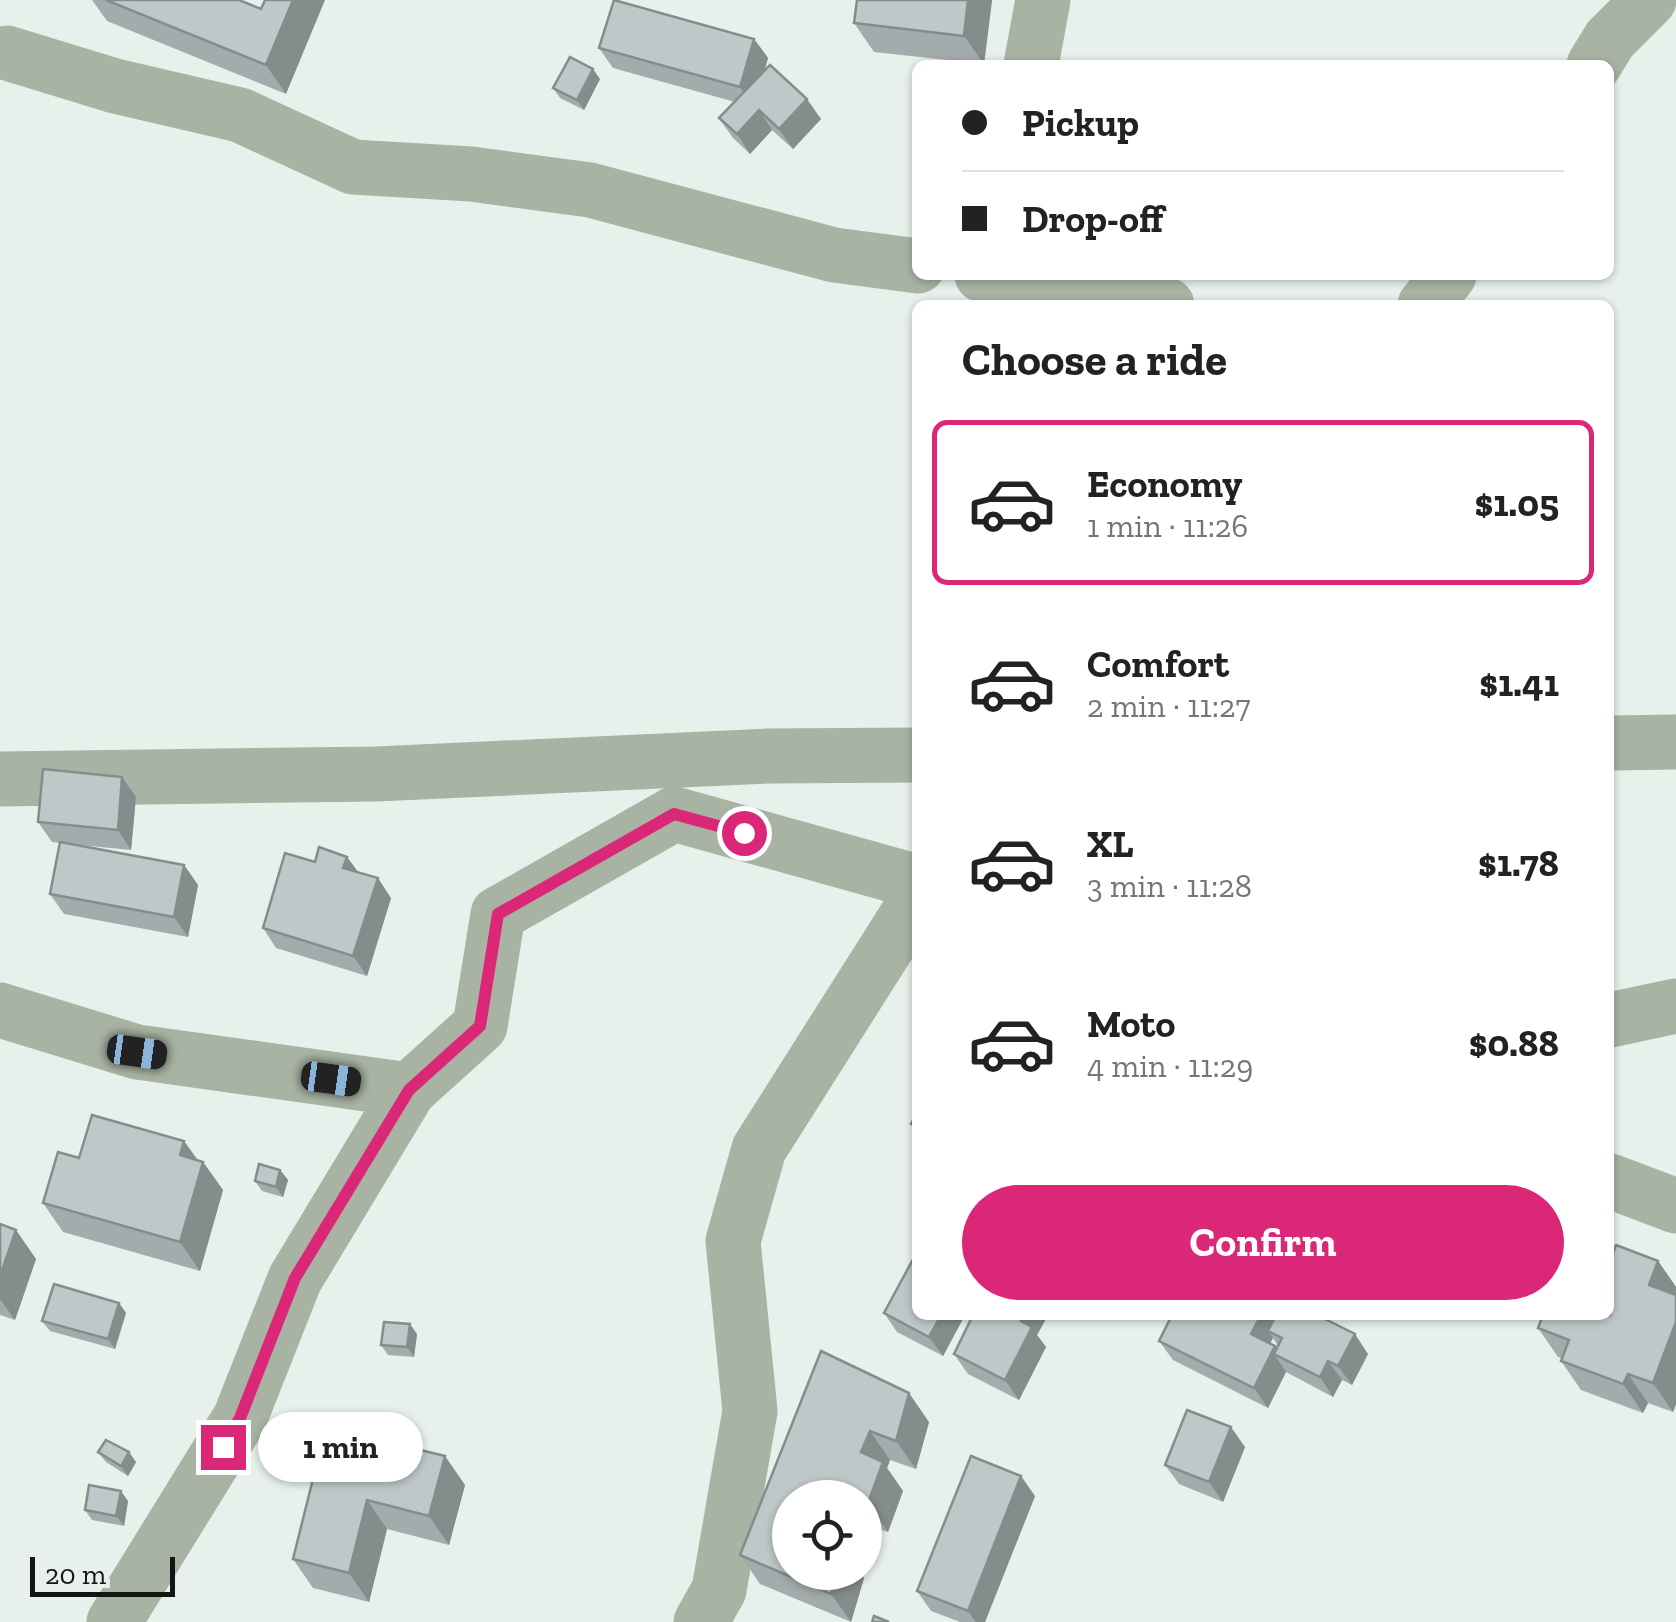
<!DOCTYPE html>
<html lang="en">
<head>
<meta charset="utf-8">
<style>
	body { margin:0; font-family:"Zilla Slab",serif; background:#f2f2f2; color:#222; height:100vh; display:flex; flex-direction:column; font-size:38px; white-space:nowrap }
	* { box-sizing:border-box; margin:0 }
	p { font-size:32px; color:#767676 }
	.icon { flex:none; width:55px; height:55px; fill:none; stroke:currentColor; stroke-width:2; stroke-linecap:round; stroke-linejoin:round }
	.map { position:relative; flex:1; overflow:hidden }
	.panel { position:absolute; left:912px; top:300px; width:702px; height:1020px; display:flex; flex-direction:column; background:#fff; border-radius:15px; box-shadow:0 2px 8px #0004 }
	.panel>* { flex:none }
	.guide { position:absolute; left:912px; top:60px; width:702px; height:220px; border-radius:15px; box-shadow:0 2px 8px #0004; display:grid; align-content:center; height:220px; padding:0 50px; background:#fff }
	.fabs { position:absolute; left:772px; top:1480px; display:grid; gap:20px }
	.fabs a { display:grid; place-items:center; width:110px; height:110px; border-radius:50%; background:#fff; box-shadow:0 2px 8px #0004; font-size:50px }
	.scale { position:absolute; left:30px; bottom:25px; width:145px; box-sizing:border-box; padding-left:10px; border:5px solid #121513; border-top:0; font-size:28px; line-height:35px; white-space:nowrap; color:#121513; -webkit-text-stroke:8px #e7f0eb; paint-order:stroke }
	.end { position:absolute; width:45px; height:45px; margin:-22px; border:12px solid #db2777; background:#fff; box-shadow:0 0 0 5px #fff }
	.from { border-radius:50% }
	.bubble { position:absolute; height:70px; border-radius:35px; background:#fff; box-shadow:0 2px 8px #0004; font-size:32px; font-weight:700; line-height:70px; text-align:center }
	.car { position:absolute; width:30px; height:60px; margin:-30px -15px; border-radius:12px; box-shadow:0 0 8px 2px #0007; background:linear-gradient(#222 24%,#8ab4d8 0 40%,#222 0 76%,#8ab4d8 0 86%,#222 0) }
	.guide b { display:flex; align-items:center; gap:35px; height:95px; font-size:38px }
	.guide b+b { border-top:2px solid #e0e0e0 }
	.guide i { width:25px; height:25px; background:#222 }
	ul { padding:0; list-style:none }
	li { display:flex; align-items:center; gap:30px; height:165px; margin:0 20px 15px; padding:0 30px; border:5px solid transparent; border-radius:15px }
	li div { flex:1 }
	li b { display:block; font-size:38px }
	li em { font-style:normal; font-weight:700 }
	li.current { border-color:#db2777 }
	li>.icon { width:90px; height:90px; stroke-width:1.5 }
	h2 { padding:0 50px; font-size:45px; line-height:120px }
	.primary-button { display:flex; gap:20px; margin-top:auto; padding:20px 50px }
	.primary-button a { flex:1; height:115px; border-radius:60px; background:#db2777; color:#fff; font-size:40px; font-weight:700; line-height:115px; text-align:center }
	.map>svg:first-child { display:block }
</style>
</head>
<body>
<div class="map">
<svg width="1676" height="1622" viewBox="0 0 1676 1622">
	<rect width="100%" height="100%" fill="#e7f0eb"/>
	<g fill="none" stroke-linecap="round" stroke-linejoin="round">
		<!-- minor -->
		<g stroke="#a8b3a3" stroke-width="55">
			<path d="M7 53 115 86 240 115 353 167 471 174 590 190 834 255 918 266"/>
			<path d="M1031 65 1043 0"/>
			<path d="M1594 65 1610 39 1649 0"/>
			<path d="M982 275 1112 292 1167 305"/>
			<path d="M1425 305 1449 275"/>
			<path d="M1610 743 1676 742"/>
			<path d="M0 779 376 774 768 756 918 755"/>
			<path d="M0 1010 137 1052 409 1090 480 1026 498 914 674 814 918 882"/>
			<path d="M1610 1020 1676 1006"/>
			<path d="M1610 1181 1676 1206"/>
			<path d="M114 1622 240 1418 295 1279 409 1090"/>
			<path d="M701 1622 719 1590 750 1411 733 1241 759 1149 918 898"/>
		</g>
	</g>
	<!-- wall -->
	<g fill="#a3acac" fill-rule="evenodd">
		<path d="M92 0H239L286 94 107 21Z"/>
		<path d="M857 0H992L984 64 874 52 854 23Z"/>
		<path d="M754 39 768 58 765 70 821 119 793 149 772 130 750 154 733 138 719 118 735 102 613 68 599 48Z"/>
		<path d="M600 79 584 110 560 98 553 88Z"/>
		<path d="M136 797 131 850 70 844 184 865 198 885 188 937 64 914 50 894 60 843 52 842 38 822Z"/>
		<path d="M347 857 358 872 391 898 367 976 276 948 263 928 315 862Z"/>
		<path d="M184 1141 198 1160 203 1162 223 1190 200 1271 63 1232 43 1203 79 1158Z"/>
		<path d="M280 1170 288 1180 283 1197 262 1191 255 1181Z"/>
		<path d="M0 1224 36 1259 15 1320 0 1315Z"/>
		<path d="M1658 1261 1676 1287V1404L1673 1412 1648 1403 1643 1413 1581 1390 1561 1361 1562 1358 1558 1357 1538 1328 1541 1319 1539 1315H1610Z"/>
		<path d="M119 1303 126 1313 115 1349 50 1331 42 1321Z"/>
		<path d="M884 1313 918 1315H965L943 1356 897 1332Z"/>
		<path d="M973 1315H1048L1037 1335 1046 1347 1019 1400 968 1374 954 1354Z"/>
		<path d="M1172 1315H1275L1368 1354 1352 1385 1342 1380 1333 1397 1286 1372 1268 1408 1173 1360 1159 1341ZM1273 1338 1278 1346 1277 1348 1270 1343Z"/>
		<path d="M417 1334 414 1357 388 1355 381 1345Z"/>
		<path d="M821 1351 929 1422 916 1469 890 1460 887 1468 903 1491 888 1532 865 1525V1498H790V1572H860L864 1578 851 1622 760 1584 740 1555Z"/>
		<path d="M326 1427 465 1485 449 1545 387 1529 369 1602 313 1588 293 1559Z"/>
		<path d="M1245 1447 1223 1502 1179 1484 1165 1465Z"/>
		<path d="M98 1452 136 1462 128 1476 106 1462Z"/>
		<path d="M1035 1496 985 1622H960L931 1611 917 1591Z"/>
		<path d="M128 1501 124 1526 92 1520 85 1510Z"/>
	</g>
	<!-- shaded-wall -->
	<g fill="#858c8c">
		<path d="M293 0H325L286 94 266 65Z"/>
		<path d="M968 0H992L984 64 964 36Z"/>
		<path d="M754 39 768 58 754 107 740 87Z"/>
		<path d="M593 69 600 79 584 110 577 100Z"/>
		<path d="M807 99 821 119 793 149 779 129Z"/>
		<path d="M759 110 772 130 750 154 737 134Z"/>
		<path d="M122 777 136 797 131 850 118 830Z"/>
		<path d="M347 857 361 876 343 868Z"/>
		<path d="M184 865 198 885 188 937 174 917Z"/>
		<path d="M378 878 391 898 367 976 353 956Z"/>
		<path d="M184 1141 201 1166 203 1162 223 1190 200 1271 180 1242V1155Z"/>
		<path d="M280 1170 288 1180 283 1197 276 1187Z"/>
		<path d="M16 1230 36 1259 15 1320 0 1299V1276Z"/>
		<path d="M1658 1261 1676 1287V1296L1649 1285Z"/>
		<path d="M119 1303 126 1313 115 1349 108 1339Z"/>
		<path d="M941 1315H965L943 1356 929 1337Z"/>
		<path d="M1024 1315H1048L1037 1335 1046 1347 1019 1400 1005 1380 1021 1321Z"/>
		<path d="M1261 1315H1275L1280 1323 1268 1331 1273 1338 1265 1353 1251 1334Z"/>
		<path d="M1676 1322V1404L1673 1412 1653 1383Z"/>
		<path d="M410 1324 417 1334 414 1357 407 1347Z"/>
		<path d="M1355 1334 1368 1354 1352 1385 1338 1366Z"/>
		<path d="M1275 1346 1285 1360 1274 1354 1286 1372 1268 1408 1254 1388Z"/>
		<path d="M1328 1361 1342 1380 1333 1397 1320 1377Z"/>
		<path d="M1628 1374 1648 1403 1643 1413 1623 1384Z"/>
		<path d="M909 1393 929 1422 916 1469 896 1441Z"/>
		<path d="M1231 1427 1245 1447 1223 1502 1209 1482Z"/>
		<path d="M870 1431 890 1460 887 1468 903 1491 888 1532 868 1503 861 1452Z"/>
		<path d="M129 1452 136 1462 128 1476 121 1466Z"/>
		<path d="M445 1456 465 1485 449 1545 429 1516Z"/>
		<path d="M1021 1476 1035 1496 985 1622H976L968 1611Z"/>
		<path d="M121 1491 128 1501 124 1526 116 1516Z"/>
		<path d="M367 1500 387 1529 369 1602 349 1573Z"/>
		<path d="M837 1572H860L864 1578 851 1622 831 1594Z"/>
	</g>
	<!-- building -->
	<g fill="#bec8c8" stroke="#858c8c" stroke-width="2.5">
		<path d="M106 0H239L261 9 265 0H293L266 65Z"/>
		<path d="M614 0 754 39 740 87 599 48Z"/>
		<path d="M857 0H968L964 36 854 23Z"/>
		<path d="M570 57 593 69 577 100 553 88Z"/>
		<path d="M770 65 807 99 779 129 759 110 737 134 719 118Z"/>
		<path d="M43 769 122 777 118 830 38 822Z"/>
		<path d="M60 842 184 865 174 917 50 894Z"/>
		<path d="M319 847 347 857 343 868 378 878 353 956 263 928 285 853 315 862Z"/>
		<path d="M918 1111V1127L911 1124Z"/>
		<path d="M92 1115 184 1141 180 1155 203 1162 180 1242 43 1203 58 1152 79 1158Z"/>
		<path d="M259 1164 280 1170 276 1187 255 1181Z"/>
		<path d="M0 1224 16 1230 0 1276Z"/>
		<path d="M1616 1245 1658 1261 1649 1285 1676 1295V1322L1653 1383 1628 1374 1623 1384 1561 1361 1569 1340 1538 1328 1543 1315H1610V1261Z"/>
		<path d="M918 1250V1315H941L929 1337 884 1313Z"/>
		<path d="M54 1284 119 1303 108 1339 42 1321Z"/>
		<path d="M973 1315H1024L1021 1321 1032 1327 1005 1380 954 1354Z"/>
		<path d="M1172 1315H1261L1251 1334 1275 1346 1254 1388 1159 1341Z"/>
		<path d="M1276 1315H1317L1355 1334 1338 1366 1328 1361 1320 1377 1274 1354 1282 1338 1268 1331Z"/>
		<path d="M384 1322 410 1324 407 1347 381 1345Z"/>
		<path d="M821 1351 909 1393 896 1441 870 1431 861 1452 883 1462 868 1503 865 1502V1498H850L836 1493 834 1498H790V1572H837L831 1594 740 1555Z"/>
		<path d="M1187 1410 1231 1427 1209 1482 1165 1465Z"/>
		<path d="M326 1427 445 1456 429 1516 367 1500 349 1573 293 1559Z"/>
		<path d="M106 1440 129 1452 121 1466 98 1452Z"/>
		<path d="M971 1456 1021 1476 968 1611 917 1591Z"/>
		<path d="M89 1485 121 1491 116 1516 85 1510Z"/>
		<path d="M874 1616 889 1622H872Z"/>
	</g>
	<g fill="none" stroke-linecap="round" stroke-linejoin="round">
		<!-- route -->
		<path stroke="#db2777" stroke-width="12" d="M223 1447 240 1418 295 1278 409 1090 480 1026 498 914 674 814 744 833"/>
	</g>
</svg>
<div class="fabs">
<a><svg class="icon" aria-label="locate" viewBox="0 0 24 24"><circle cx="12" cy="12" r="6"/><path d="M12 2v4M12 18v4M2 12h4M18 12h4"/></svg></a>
</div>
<div class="scale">20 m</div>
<i class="end from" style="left:744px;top:833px"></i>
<i class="end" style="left:223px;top:1447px"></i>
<div class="bubble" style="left:258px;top:1412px;width:165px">1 min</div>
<i class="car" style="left:137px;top:1052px;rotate:98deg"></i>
<i class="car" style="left:331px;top:1079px;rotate:98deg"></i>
<div class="guide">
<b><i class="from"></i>Pickup</b>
<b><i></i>Drop-off</b>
</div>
<section class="panel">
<h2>Choose a ride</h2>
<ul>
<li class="current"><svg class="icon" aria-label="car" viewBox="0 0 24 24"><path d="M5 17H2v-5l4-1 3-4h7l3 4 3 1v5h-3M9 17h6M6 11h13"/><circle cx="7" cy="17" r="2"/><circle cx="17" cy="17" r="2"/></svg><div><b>Economy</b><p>1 min · 11:26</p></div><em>$1.05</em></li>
<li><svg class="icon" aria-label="car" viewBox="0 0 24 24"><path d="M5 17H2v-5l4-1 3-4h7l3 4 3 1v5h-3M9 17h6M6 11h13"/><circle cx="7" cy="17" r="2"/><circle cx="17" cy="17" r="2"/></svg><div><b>Comfort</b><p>2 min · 11:27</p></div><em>$1.41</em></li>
<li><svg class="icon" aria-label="car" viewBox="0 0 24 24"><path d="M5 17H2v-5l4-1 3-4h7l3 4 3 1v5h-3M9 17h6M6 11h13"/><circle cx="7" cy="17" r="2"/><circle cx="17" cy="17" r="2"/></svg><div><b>XL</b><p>3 min · 11:28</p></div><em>$1.78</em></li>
<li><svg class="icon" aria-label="car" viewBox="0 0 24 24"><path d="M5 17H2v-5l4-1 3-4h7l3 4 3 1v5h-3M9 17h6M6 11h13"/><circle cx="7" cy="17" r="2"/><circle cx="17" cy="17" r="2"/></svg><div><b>Moto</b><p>4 min · 11:29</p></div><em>$0.88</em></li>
</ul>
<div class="primary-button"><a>Confirm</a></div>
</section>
</div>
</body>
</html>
